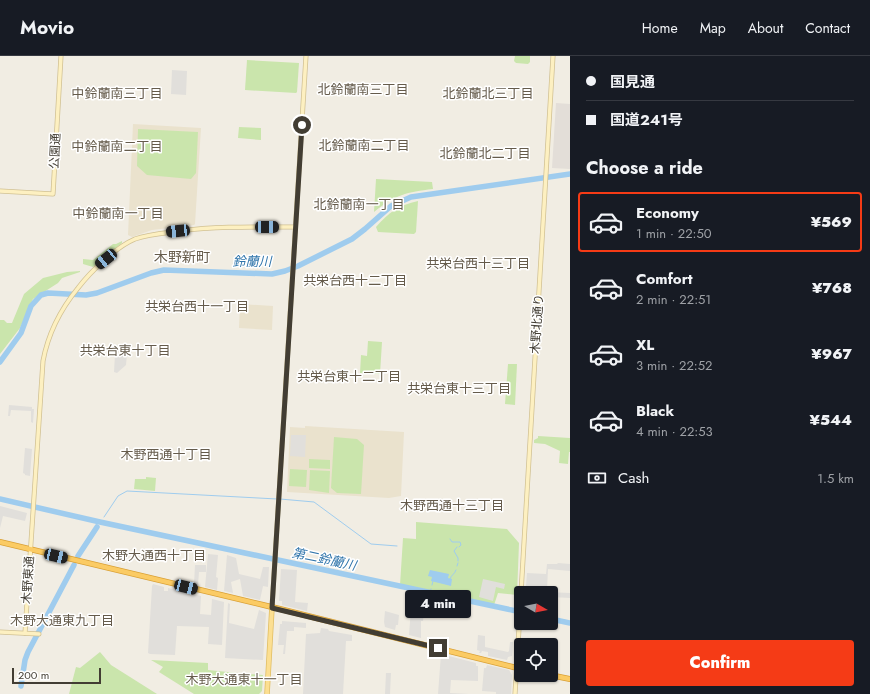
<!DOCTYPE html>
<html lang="en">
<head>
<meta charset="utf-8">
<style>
	body { margin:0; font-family:Jost,"Noto Sans JP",sans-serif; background:#242831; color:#f1f3f6; height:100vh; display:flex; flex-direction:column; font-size:15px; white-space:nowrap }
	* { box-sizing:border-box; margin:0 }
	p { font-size:13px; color:#9ea1a6 }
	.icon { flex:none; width:22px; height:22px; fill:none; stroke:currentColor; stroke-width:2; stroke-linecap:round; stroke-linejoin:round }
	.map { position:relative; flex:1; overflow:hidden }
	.side { display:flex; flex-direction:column; background:#171b24; width:300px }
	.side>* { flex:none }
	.banner { display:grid; align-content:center; height:88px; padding:0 16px; background:#171b24 }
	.needle { width:26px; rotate:99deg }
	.buttons { position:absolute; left:514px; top:530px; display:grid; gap:8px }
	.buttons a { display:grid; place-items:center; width:44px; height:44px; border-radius:4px; background:#171b24; box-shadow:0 1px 3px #0004; font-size:20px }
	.scale { position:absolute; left:12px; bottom:10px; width:89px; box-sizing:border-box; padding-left:4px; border:2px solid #423d33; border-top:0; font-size:11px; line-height:14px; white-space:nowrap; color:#423d33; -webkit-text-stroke:3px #fff; paint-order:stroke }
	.end { position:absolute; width:18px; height:18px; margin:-9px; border:5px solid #423d33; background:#fff; box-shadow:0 0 0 2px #fff }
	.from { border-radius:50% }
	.bubble { position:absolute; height:28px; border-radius:4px; background:#171b24; box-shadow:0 1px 3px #0004; font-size:13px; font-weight:800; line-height:28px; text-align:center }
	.car { position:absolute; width:12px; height:24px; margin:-12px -6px; border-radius:5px; box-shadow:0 0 3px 1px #0007; background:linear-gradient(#222 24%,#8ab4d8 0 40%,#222 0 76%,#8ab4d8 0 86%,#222 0) }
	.banner b { display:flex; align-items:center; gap:14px; height:38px; font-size:15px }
	.banner b+b { border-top:1px solid #363941 }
	.banner i { width:10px; height:10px; background:#f1f3f6 }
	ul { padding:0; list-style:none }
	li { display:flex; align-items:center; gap:12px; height:60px; margin:0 8px 6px; padding:0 8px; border:2px solid transparent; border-radius:4px }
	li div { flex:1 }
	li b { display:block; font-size:15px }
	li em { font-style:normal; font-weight:800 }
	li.selected { border-color:#f53b16 }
	li>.icon { width:36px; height:36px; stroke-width:1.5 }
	h2 { padding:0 16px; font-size:18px; line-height:48px }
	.pay { display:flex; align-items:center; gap:10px; height:44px; padding:0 16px; font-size:15px }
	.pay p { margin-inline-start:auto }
	.primary-button { display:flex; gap:8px; margin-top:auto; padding:8px 16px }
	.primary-button a { flex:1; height:46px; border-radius:4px; background:#f53b16; color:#fff; font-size:16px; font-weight:800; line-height:46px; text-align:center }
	header { display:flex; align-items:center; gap:24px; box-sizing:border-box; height:56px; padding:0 20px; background:#171b24; border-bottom:1px solid #363941 }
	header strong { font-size:19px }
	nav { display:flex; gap:22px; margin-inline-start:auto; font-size:14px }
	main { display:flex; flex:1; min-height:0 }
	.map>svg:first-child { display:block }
</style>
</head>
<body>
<header>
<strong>Movio</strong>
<nav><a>Home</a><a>Map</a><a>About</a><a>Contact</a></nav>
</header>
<main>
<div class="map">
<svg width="570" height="638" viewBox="0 0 570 638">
	<rect width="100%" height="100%" fill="#f1ede3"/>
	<!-- industrial -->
	<path fill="#e3ded8" d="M556 47 570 48V113L552 112Z"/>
	<!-- education -->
	<g fill="#eae2cd">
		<path d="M133 68 201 72 195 168 194 169 152 174 132 181 128 179Z"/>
		<path d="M240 248 273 250 272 274 239 272Z"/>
		<path d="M305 370 404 376 401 440 389 442 287 436 290 371 305 372Z"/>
	</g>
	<!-- green -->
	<g fill="#cae5ac">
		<path d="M515 0H530V6L528 8 516 7 514 5Z"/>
		<path d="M247 4 299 7 297 36 296 37 245 34Z"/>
		<path d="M239 71 261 72V84L238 82Z"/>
		<path d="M138 73 198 76 196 117 191 123 147 119 137 110Z"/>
		<path d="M376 123 432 126 433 133C407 136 395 139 374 156Z"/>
		<path d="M418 145 416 176 414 178 378 176 376 171C389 156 399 149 418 145Z"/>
		<path d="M122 185V187L93 211 83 208V203L93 204 113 188H116Z"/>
		<path d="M80 215V216L62 222 58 227 33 243 20 272 0 298V264H4L7 267H12L24 238 43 222 67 216Z"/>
		<path d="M368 285 382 286 380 318 360 317 361 299 367 300Z"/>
		<path d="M508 308H517L515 349 505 348Z"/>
		<path d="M538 380 570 382V396H569L568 408 559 407 560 395 545 388 534 387V384L538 382Z"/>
		<path d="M334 381 357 383 364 389 361 438 337 437 331 432Z"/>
		<path d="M309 403 330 404V413L309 412Z"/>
		<path d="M290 413 307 414 306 431 289 430Z"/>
		<path d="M310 414 330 415 329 437 309 434Z"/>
		<path d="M146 421 156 422 155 435 134 433 135 423H146Z"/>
		<path d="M416 466 507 473 519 487 517 539 498 537 494 549 400 529 403 482 416 483Z"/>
		<path d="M100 596 111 609 157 638H69L76 611 80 612Z"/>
		<path d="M151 604 208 607V614L238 617 263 619 262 635 259 638H194L159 616 163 611Z"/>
	</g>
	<!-- parking -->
	<g fill="#e1dfdb">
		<path d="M172 14 187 15 186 39 171 38Z"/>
		<path d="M115 298H127L126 309 117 317 114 316Z"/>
		<path d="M9 349 32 351V353H34L33 367 31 366V355L11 354 10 360H8Z"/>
		<path d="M291 379H306L305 401 290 400Z"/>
		<path d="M25 392 32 393 30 420 25 419V418L23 417Z"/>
		<path d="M0 450 27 457 25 465 3 460 0 472Z"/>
		<path d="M208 498 218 499 216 521 218 522 217 534 205 531Z"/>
		<path d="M227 499 236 502 239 518 260 523 263 511H269L268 531 263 530 260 544 243 540 240 523 231 526 233 537 224 535Z"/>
		<path d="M558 507 570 508V515L548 513 547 534 528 532V530H526L527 517 546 518 547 508H557Z"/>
		<path d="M195 509H206V516H199L198 529 194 528Z"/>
		<path d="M281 513 297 514 295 546 308 547 307 555 282 549V545H279Z"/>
		<path d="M483 523 505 528 504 533 496 531 493 545 479 541Z"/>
		<path d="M153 528 164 531V535H168V532L201 540 200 558 211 559 212 543 224 546 222 589 208 588 209 571 177 570 175 599 150 598 148 597 152 530Z"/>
		<path d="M525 535 570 537V542L551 541V537H525Z"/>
		<path d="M228 547 230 548 229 567 254 573 259 554 266 557 263 604 225 602Z"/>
		<path d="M411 552 424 555 423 565H421V582L409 579Z"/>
		<path d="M385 555 399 559 398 569H396L395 574 385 571 384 566Z"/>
		<path d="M282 565 306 567V572L294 571V575H287L285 598H283L284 589H278L280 568H282Z"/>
		<path d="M321 572 328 573 329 575 352 579V585H346L343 638H303L306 578 320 577Z"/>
		<path d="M478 579 485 580V591L508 596 509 595 510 586H513L512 600 508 601 507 604 488 600V596L482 595 481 597H479L480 595 477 594Z"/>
		<path d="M441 598 476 607V610H478V625L451 624 450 637 469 638H438Z"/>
		<path d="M487 609 509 614 512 619 511 638H496V636L482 635 484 612H486Z"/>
		<path d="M386 617H391L390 638H385Z"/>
	</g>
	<!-- water -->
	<path fill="#9fccee" d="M430 514 449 518 448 522 452 523 451 530 431 525 432 521 428 520Z"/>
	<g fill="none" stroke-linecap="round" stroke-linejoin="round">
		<!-- stream -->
		<g stroke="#9fccee" stroke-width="1">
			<path d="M280 443 314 446 371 488 397 490"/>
			<path d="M104 461 118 440 127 435 277 443"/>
			<path d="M102 467V466"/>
			<path d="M450 483 452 486H460L461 489 459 491"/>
			<path d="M457 491 454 495 458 502V505"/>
			<path d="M457 510 458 507"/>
			<path d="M450 523C451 519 455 518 456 514"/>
			<path d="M432 529 433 525"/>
			<path d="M430 537 431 533"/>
		</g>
		<!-- river -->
		<g stroke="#9fccee" stroke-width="5.5">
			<path d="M0 306 21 277 31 250 41 239 48 237 86 239 97 237 151 217 164 214 272 218 285 215 298 210 352 183 365 173 391 150 411 141 570 118"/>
			<path d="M0 443 100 466 521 556"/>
			<path d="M78 500 97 471"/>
			<path d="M551 563 570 567"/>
			<path d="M21 630 25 604 28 596 74 509"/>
		</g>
		<defs>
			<g id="secondary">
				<path d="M0 135 53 138 61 0"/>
				<path d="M521 537 553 0"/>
				<path d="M272 551 306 0"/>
				<path d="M0 576 39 578"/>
				<path d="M25 577 43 305C48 278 60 254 78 232 91 215 116 191 135 183 149 178 165 177 180 175 218 170 256 171 295 171"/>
				<path d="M515 638 521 540"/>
			</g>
			<path id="primary" d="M267 638 272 551"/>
			<g id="highway">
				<path d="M0 486 280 553 521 613"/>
				<path d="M550 619 570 623"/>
			</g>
		</defs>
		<!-- secondary casing -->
		<use href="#secondary" stroke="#d1c193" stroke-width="5"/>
		<!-- primary casing -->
		<use href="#primary" stroke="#e0bd62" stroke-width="5.5"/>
		<!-- highway casing -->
		<use href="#highway" stroke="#d9a035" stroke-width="6"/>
		<!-- secondary -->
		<use href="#secondary" stroke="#fdf0c1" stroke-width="3.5"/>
		<!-- primary -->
		<use href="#primary" stroke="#fcdf91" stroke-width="4"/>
		<!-- highway -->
		<use href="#highway" stroke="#fbcb64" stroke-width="4.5"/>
	</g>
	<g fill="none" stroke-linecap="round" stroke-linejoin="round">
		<!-- route -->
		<path stroke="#423d33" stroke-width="5" d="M302 69 272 552 438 592"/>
	</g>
	<g text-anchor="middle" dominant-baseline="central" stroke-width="3" stroke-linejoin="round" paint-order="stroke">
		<!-- street labels -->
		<g font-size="12" fill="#423d33" stroke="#fff">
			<text transform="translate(55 95) rotate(-87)">公園通</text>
			<text transform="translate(537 268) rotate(-86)">木野北通り</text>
			<text transform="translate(28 524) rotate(-86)">木野東通</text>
		</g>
		<!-- neighbourhood labels -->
		<g font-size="13" fill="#655b4b" stroke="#fff">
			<text x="363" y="33">北鈴蘭南三丁目</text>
			<text x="117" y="37">中鈴蘭南三丁目</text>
			<text x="488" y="37">北鈴蘭北三丁目</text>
			<text x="364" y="89">北鈴蘭南二丁目</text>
			<text x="117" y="90">中鈴蘭南二丁目</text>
			<text x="485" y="97">北鈴蘭北二丁目</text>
			<text x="359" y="148">北鈴蘭南一丁目</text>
			<text x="118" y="157">中鈴蘭南一丁目</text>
			<text x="478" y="207">共栄台西十三丁目</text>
			<text x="355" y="224">共栄台西十二丁目</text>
			<text x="197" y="250">共栄台西十一丁目</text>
			<text x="125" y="294">共栄台東十丁目</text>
			<text x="349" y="320">共栄台東十二丁目</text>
			<text x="459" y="332">共栄台東十三丁目</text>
			<text x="166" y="398">木野西通十丁目</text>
			<text x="452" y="449">木野西通十三丁目</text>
			<text x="154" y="499">木野大通西十丁目</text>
			<text x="62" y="564">木野大通東九丁目</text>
			<text x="244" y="623">木野大通東十一丁目</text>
		</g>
		<!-- water labels -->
		<g font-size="13" font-style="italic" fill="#3075ab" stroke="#fff">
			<text x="252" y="205">鈴蘭川</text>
			<text transform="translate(324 503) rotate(12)">第二鈴蘭川</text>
		</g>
		<!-- quarter labels -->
		<g font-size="14" fill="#655b4b" stroke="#fff">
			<text x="182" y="201">木野新町</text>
		</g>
	</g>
</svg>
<div class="buttons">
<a><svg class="needle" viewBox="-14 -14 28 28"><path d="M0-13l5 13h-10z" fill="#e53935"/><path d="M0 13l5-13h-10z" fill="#9ea1a6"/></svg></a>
<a><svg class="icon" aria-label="locate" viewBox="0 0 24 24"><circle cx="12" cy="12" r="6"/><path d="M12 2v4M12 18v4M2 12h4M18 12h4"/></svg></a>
</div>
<div class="scale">200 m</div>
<i class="end from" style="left:302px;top:69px"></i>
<i class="end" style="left:438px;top:592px"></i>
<div class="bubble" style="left:405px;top:534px;width:66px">4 min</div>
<i class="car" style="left:267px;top:171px;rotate:90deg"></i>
<i class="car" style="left:178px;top:175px;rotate:264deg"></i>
<i class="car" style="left:106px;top:203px;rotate:231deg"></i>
<i class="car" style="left:56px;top:500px;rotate:103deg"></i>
<i class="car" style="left:186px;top:531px;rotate:104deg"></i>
</div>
<section class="side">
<div class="banner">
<b><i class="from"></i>国見通</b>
<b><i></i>国道241号</b>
</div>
<h2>Choose a ride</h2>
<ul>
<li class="selected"><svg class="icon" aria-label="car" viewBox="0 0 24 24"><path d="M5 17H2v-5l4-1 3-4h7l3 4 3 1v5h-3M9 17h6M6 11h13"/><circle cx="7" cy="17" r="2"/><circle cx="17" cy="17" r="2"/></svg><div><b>Economy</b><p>1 min · 22:50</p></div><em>¥569</em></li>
<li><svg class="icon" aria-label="car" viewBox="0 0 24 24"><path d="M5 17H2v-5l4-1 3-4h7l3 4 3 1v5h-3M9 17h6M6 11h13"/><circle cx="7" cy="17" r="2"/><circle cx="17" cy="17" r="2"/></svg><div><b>Comfort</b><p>2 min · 22:51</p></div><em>¥768</em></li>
<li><svg class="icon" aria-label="car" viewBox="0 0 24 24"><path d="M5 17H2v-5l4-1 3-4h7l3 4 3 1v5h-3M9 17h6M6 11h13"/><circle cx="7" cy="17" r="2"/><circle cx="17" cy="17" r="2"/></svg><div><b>XL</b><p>3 min · 22:52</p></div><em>¥967</em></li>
<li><svg class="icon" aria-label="car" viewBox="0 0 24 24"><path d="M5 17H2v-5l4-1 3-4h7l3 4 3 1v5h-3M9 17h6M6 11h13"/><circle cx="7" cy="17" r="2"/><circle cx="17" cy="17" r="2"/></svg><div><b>Black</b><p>4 min · 22:53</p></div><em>¥544</em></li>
</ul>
<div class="pay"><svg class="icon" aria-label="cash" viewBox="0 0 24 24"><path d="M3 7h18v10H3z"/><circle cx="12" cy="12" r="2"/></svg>Cash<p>1.5 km</p></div>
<div class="primary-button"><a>Confirm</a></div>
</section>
</main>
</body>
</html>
